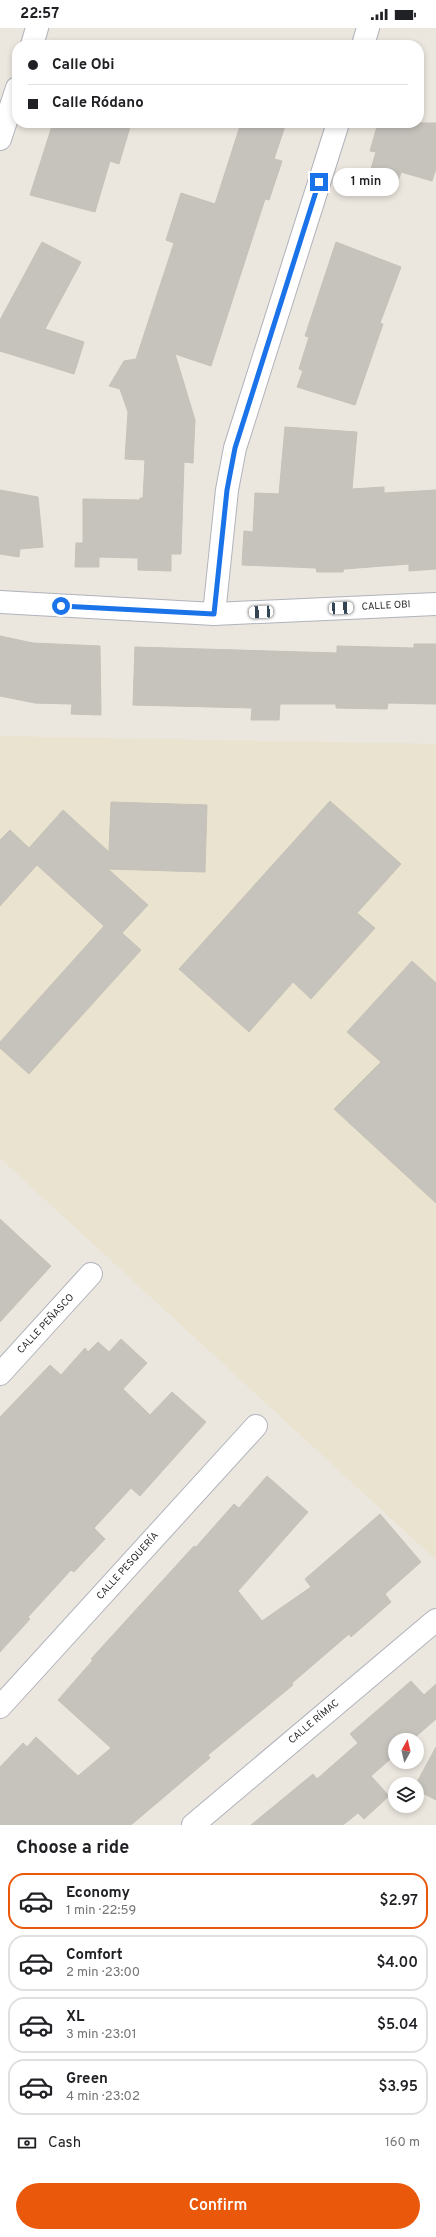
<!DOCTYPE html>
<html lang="en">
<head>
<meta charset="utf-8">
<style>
	body { margin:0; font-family:Overpass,sans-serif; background:#f2f2f2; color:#202124; height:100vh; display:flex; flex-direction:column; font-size:15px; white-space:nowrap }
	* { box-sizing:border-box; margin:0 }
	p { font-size:13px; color:#757577 }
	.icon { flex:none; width:22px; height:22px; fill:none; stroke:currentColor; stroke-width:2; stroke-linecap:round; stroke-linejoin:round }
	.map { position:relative; height:1797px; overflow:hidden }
	.drawer { display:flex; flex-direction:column; background:#fff; flex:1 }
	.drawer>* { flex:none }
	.hud { position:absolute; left:12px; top:12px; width:412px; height:88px; border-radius:16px; box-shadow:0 2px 6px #0003; display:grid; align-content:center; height:88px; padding:0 16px; background:#fff }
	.needle { width:26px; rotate:8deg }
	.fabs { position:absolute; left:388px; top:1705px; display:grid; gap:8px }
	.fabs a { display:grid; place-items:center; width:36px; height:36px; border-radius:50%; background:#fff; box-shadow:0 2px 6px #0003; font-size:20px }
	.end { position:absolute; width:18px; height:18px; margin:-9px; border:5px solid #1a73e8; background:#fff; box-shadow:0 0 0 2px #fff }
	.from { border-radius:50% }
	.bubble { position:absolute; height:28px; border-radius:14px; background:#fff; box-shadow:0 2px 6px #0003; font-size:13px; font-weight:600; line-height:28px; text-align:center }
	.car { position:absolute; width:12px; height:24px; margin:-12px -6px; border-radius:5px; box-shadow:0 0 3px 1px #0007; background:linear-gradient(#fff 24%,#345 0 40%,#fff 0 76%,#345 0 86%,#fff 0) }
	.hud b { display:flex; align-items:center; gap:14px; height:38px; font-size:15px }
	.hud b+b { border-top:1px solid #e0e0e0 }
	.hud i { width:10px; height:10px; background:#202124 }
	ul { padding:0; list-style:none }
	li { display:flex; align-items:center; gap:12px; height:56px; margin:0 8px 6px; padding:0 8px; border:2px solid #e0e0e0; border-radius:16px }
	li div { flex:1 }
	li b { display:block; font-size:15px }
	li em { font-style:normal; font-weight:600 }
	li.current { border-color:#ea580c }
	li>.icon { width:36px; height:36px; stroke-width:1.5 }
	h2 { padding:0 16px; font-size:18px; line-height:48px }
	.pay { display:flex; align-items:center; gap:10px; height:44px; padding:0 16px; font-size:15px }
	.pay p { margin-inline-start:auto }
	.action { display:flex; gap:8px; margin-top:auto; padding:8px 16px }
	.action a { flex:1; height:46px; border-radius:24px; background:#ea580c; color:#fff; font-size:16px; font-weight:600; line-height:46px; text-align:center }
	.status { display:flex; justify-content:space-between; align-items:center; height:28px; padding:0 20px; background:#fff; direction:ltr }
	.status svg { height:11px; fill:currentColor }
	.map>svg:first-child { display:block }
</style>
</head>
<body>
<div class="status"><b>22:57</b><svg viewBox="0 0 49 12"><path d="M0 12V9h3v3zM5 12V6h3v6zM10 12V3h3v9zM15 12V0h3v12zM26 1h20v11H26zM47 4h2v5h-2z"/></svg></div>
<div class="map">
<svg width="436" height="1797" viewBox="0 0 436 1797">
	<rect width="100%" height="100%" fill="#ebe6de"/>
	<!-- education -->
	<path fill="#eae3cf" d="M0 708 436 716V1532L0 1130Z"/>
	<!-- building -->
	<g fill="#c6c3bd" stroke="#c6c2b8">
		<path d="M53 95H117L130 99 119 136 110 133 95 184 30 167Z"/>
		<path d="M241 95H286L274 131 282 133 269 172 265 171 211 338 175 326 195 392 193 435 184 434 181 526H171V543L138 542V530L99 529V539H75L76 515H83V471L140 472V470H143L145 432 125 431 128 384 120 361 109 358 124 333 136 331 174 215 166 212 181 165 215 176Z"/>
		<path d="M378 95H436V140L432 153 401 144 396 160 368 151 376 124 370 123Z"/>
		<path d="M42 214 81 234 45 301 84 314 74 346 0 323V292Z"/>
		<path d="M336 214 401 239 380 295 383 296 355 377 297 359 303 343 299 341 309 309 305 308Z"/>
		<path d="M285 399 357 404 352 461 384 459V465L436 462V541L409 543V536L344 541 343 544H317L316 540 242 537 244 503 253 504 255 465 279 466Z"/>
		<path d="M0 462 38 469 43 519 20 521 19 529 0 526Z"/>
		<path d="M0 608 33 615 100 618 101 687 71 686 72 676 35 675 0 668Z"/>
		<path d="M414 616H436V676L388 675 387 681 336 680V676H280L279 692H251L252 680 133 677 135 619 337 625V618L414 620Z"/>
		<path d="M330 773 401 836 357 885 375 900 311 971 293 954 249 1004 179 941Z"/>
		<path d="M111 774 207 777 205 844 108 841 148 877 122 905 141 922 29 1046 0 1020V1014L104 898 37 837 0 878V812L10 802 29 820 63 782 109 824Z"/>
		<path d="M412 933 436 955V1175L334 1081 381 1034 347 1004Z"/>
		<path d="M0 1191 51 1238 0 1294Z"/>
		<path d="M121 1311 147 1335 123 1361 150 1387 172 1364 206 1394 140 1468 131 1460 94 1500 105 1511 74 1544 71 1542 28 1589 30 1591 0 1624V1389L50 1337 61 1347 85 1320 88 1324 98 1314 109 1324Z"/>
		<path d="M267 1448 308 1484 238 1563 262 1593 311 1559 305 1551 380 1486 421 1534 385 1566 391 1574 351 1609 349 1606 292 1655 293 1657 208 1727 210 1730 131 1797H0V1739L23 1715 27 1719 36 1709 78 1748 111 1720 58 1672 93 1632 91 1631 194 1518 196 1519 234 1476 239 1480Z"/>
		<path d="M411 1653 424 1667 436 1656V1691L412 1712H395V1727L371 1748 389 1768 364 1791 358 1785 343 1797H251L313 1746 317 1751 358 1715 350 1706Z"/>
		<path d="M436 1719V1772L417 1762 416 1756Z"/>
	</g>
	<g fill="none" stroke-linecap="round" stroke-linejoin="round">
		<defs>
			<g id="street">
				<path d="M32 17 37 0"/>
				<path d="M363 17 368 0"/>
				<path d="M0 111 17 60"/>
				<path d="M0 574 214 586 436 576"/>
				<path d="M214 586 227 462 235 420 338 95"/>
				<path d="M0 1346 91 1246"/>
				<path d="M0 1679 256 1398"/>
				<path d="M193 1797 436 1592"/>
			</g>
		</defs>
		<!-- street casing -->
		<use href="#street" stroke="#b1b3bc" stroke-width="24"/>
		<!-- street -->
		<use href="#street" stroke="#fff" stroke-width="22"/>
	</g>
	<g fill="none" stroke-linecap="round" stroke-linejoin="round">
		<!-- route -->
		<path stroke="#1a73e8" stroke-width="5" d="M61 578 214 586 227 462 235 420 319 154"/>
	</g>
	<g text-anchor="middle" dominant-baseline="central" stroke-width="3" stroke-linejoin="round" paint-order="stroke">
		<!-- street labels -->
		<g font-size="10" fill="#2a2a2a" stroke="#fff">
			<text transform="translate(386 578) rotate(-3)">CALLE OBI</text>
			<text transform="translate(46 1296) rotate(-47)">CALLE PEÑASCO</text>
			<text transform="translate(128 1538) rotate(-48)">CALLE PESQUERÍA</text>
			<text transform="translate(314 1694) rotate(-40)">CALLE RÍMAC</text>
		</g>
	</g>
</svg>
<div class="fabs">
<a><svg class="needle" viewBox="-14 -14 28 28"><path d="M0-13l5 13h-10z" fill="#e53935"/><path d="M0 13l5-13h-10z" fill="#757577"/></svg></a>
<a><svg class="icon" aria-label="layers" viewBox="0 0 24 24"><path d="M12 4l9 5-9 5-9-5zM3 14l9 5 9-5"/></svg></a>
</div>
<i class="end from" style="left:61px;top:578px"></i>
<i class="end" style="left:319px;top:154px"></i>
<div class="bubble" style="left:333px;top:140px;width:66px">1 min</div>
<i class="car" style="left:341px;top:580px;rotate:87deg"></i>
<i class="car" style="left:261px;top:584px;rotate:267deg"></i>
<div class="hud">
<b><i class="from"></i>Calle Obi</b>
<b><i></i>Calle Ródano</b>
</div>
</div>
<section class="drawer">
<h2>Choose a ride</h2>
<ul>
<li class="current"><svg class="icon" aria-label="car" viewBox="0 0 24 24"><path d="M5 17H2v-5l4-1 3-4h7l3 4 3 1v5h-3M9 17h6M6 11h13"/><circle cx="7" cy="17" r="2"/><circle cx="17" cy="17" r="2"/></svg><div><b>Economy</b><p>1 min · 22:59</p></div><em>$2.97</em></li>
<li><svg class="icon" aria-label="car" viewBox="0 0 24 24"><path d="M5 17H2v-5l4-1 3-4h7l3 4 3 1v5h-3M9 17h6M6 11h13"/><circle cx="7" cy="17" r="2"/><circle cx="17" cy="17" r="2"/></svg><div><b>Comfort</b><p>2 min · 23:00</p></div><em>$4.00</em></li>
<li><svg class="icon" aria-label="car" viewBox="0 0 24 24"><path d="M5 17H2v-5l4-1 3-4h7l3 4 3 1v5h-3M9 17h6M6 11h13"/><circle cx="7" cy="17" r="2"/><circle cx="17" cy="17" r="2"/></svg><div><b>XL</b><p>3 min · 23:01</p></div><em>$5.04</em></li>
<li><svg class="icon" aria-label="car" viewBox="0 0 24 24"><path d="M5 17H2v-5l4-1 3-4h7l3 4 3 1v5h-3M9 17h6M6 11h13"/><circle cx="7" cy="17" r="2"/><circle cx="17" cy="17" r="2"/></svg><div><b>Green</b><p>4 min · 23:02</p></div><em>$3.95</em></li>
</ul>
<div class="pay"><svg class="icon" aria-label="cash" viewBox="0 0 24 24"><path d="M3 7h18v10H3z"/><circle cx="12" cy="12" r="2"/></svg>Cash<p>160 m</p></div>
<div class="action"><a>Confirm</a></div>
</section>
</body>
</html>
